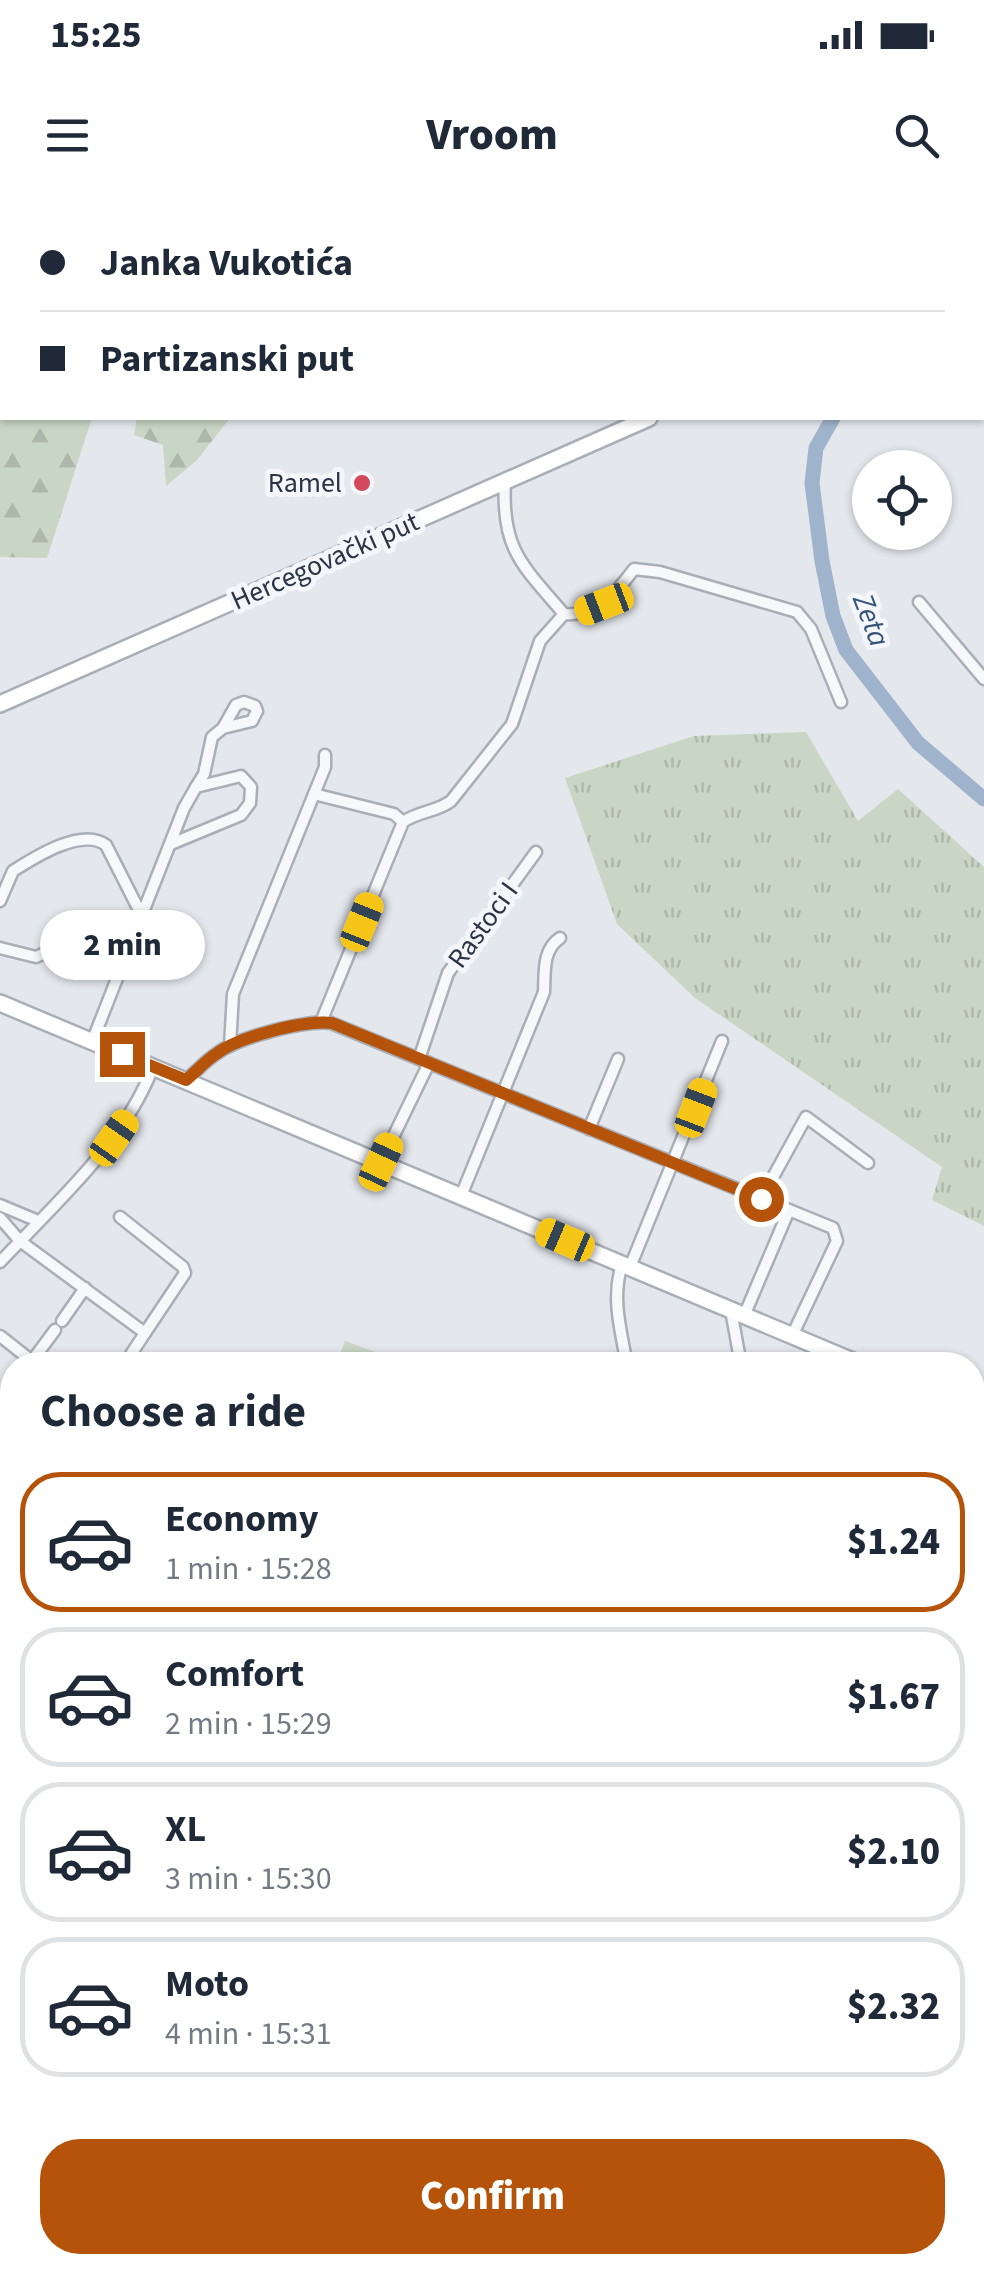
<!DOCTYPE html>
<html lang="en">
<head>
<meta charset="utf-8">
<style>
	body { margin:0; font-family:"Source Sans 3",sans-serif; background:#f6f6f7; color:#1f2937; height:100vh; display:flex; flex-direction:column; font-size:38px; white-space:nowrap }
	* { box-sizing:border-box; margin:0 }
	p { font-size:32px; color:#747a83 }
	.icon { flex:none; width:55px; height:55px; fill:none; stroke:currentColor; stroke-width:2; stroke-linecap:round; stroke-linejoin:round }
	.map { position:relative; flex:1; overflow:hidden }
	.sheet { position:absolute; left:0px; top:1152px; width:985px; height:922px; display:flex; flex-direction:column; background:#fff; border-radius:40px 40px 0 0; box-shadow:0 2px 8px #0004 }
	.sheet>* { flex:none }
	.guide { position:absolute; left:0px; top:0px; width:985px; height:220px; box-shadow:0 2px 8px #0004; display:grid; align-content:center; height:220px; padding:0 40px; background:#fff }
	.controls { position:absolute; left:852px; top:250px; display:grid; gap:20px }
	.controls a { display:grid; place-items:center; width:100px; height:100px; border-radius:50%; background:#fff; box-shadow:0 2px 8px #0004; font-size:50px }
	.end { position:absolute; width:45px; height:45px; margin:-22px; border:12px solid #b45309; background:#fff; box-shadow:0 0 0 5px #fff }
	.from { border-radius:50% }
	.bubble { position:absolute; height:70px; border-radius:35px; background:#fff; box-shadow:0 2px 8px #0004; font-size:32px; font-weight:800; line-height:70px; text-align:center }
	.car { position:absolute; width:30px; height:60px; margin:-30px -15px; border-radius:12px; box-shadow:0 0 8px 2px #0007; background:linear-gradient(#f5c518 24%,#345 0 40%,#f5c518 0 76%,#345 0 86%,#f5c518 0) }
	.guide b { display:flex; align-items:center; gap:35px; height:95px; font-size:38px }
	.guide b+b { border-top:2px solid #e0e1e3 }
	.guide i { width:25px; height:25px; background:#1f2937 }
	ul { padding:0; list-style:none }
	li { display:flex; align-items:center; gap:30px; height:140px; margin:0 20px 15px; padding:0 20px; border:5px solid #e0e1e3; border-radius:40px }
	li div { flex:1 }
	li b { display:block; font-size:38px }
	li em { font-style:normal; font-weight:800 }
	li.current { border-color:#b45309 }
	li>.icon { width:90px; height:90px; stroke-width:1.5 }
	h2 { padding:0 40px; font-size:45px; line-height:120px }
	.action { display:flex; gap:20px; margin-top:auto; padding:20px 40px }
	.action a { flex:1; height:115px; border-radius:40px; background:#b45309; color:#fff; font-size:40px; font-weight:800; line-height:115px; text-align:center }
	.status { display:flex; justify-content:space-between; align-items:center; height:70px; padding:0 50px; background:#fff; direction:ltr }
	.status svg { height:28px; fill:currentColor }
	header { display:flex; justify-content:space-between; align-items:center; height:130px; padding:0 40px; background:#fff; font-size:45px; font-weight:800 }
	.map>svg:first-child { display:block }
</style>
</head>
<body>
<div class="status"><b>15:25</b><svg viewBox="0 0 49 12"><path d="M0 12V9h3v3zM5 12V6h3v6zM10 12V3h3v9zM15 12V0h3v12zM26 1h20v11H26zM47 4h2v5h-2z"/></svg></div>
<header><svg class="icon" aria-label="menu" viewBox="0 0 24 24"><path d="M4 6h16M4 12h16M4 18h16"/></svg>Vroom<svg class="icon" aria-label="search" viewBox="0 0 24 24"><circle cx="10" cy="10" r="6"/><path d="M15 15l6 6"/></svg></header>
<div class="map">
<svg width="984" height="2073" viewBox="0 0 984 2073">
	<defs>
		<pattern id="grass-tufts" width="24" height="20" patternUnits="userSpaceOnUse" patternTransform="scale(2.5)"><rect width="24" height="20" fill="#c9d6c5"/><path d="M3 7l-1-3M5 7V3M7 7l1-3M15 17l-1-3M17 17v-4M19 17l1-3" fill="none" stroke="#adb8ab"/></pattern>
		<pattern id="forest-firs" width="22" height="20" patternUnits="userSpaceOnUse" patternTransform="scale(2.5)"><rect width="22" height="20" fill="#c9d6c5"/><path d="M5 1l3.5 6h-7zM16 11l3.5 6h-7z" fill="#adb8ab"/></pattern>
	</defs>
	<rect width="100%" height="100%" fill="#e4e7ec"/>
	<!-- grass -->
	<path fill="url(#grass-tufts)" d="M806 532 858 621 898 589 984 667V1026L932 1000 942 967 695 798 617 724 565 578 694 536Z"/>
	<!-- forest -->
	<g fill="url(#forest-firs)">
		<path d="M0 0H200V2H2V103Z"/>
		<path d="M569 0H748L749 2H565Z"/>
		<path d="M0 118 2 218H92L47 358 0 357Z"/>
		<path d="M137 218H230L197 260 166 286 163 245 134 235Z"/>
	</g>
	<!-- pitch -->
	<path fill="#c9d6c5" d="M345 1141 403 1162 402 1165H336Z"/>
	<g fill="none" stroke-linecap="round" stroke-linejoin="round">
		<!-- river -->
		<g stroke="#9fb4cc" stroke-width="15">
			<path d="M982 180H984"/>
			<path d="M833 218 816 248 812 283 822 361 833 416 846 450 918 543 984 599"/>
			<path d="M0 1558 12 1562"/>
			<path d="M972 1711 984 1708"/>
		</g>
		<defs>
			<g id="street">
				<path d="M982 93 984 92"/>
				<path d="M505 281C501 349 522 365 564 414 598 417 615 394 634 369L660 372 797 412 811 429 841 502"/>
				<path d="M919 402 984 479"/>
				<path d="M196 587 204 574 212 537 223 528 236 505 244 502 255 506 257 511 252 521 223 528"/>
				<path d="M314 594 394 614 403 622"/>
				<path d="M0 701 13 671C35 657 82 627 106 645L143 718"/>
				<path d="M0 748 36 757 101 727 116 726 136 735"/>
				<path d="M321 822 403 622C418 611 437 612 451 601L512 524 540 441 564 414"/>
				<path d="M92 842 184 608 196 587 241 576 251 587 250 603 241 615 171 644"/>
				<path d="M230 846 233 794 325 567V555"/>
				<path d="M419 859 448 773 536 652"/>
				<path d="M186 880C196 872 205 861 216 854 238 837 305 820 331 823L833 1028 837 1041 792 1136"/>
				<path d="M589 929 618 859"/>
				<path d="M381 962 429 863"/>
				<path d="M461 996 544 792C545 773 542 750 560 738"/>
				<path d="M761 999 806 917 868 963"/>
				<path d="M0 1005 38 1021"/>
				<path d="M120 1017 183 1067 185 1073 145 1133"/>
				<path d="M0 1018 20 1041 145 1133 124 1165"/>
				<path d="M0 1062C56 1003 124 943 153 867"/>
				<path d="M622 1064C611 1099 621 1130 627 1165"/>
				<path d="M630 1067 722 841"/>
				<path d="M731 1110 741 1165"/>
				<path d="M744 1116 789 1010"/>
				<path d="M62 1121 85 1088"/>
				<path d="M0 1136 37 1165"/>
				<path d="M32 1161 55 1130"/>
				<path d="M0 1237 12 1244"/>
				<path d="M0 1275 12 1261"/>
				<path d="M0 1498 12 1499"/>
				<path d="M0 1677 12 1680"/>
				<path d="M972 1740 984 1736"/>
				<path d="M0 1749 12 1772"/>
				<path d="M972 1783 984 1827"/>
				<path d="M12 1863 5 1875 12 1889"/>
				<path d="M972 2017 984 2014"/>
				<path d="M105 2062 110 2073"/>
				<path d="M340 2062 342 2073"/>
				<path d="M617 2062 618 2073"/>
				<path d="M807 2062 808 2073"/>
				<path d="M825 2062 832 2073"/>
				<path d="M905 2062 912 2073"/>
				<path d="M187 2073 201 2062"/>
				<path d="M482 2073 484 2062"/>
			</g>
			<g id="secondary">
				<path d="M0 504 649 218"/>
				<path d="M0 803 862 1165"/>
				<path d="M972 1211 984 1216"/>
				<path d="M0 1342 12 1349"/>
				<path d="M972 1536 984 1534"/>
			</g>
			<g id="primary">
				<path d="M533 2 537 0"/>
				<path d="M949 2 951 0"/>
				<path d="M982 75 984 74"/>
				<path d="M0 118 2 119"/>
			</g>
		</defs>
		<!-- street casing -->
		<use href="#street" stroke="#a9aeb7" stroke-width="15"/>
		<!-- secondary casing -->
		<use href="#secondary" stroke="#a9aeb7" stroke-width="20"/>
		<!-- primary casing -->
		<use href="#primary" stroke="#a3abb8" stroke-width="22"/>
		<!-- street -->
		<use href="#street" stroke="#f7f8fa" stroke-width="10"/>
		<!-- secondary -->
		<use href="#secondary" stroke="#fff" stroke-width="15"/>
		<!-- primary -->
		<use href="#primary" stroke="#fff" stroke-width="18"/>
	</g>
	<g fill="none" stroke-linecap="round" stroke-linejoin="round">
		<!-- route -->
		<path stroke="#b45309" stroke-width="12" d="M122 854 186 880C196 872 205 861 216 854 238 837 304 820 332 823L761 999"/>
	</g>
	<!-- markers -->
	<circle fill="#d1495b" stroke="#f4f6f9" stroke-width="4" cx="362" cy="283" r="10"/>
	<g text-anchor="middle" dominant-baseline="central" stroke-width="10" stroke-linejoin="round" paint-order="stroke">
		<!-- poi labels -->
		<g font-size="28" fill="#2b3445" stroke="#f4f6f9" text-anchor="end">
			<text x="342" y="283">Ramel</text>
		</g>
		<!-- street labels -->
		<g font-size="28" fill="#2b3445" stroke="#f4f6f9">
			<text transform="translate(325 361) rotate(-24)">Hercegovački put</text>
			<text transform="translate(483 725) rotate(-54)">Rastoci I</text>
		</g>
		<!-- water labels -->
		<g font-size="30" font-style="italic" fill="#34527a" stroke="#f4f6f9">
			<text transform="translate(871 420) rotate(69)">Zeta</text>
		</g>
	</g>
</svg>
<div class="controls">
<a><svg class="icon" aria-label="locate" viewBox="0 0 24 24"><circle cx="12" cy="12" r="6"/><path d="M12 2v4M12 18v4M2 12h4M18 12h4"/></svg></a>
</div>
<i class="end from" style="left:761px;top:999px"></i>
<i class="end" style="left:122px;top:854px"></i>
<div class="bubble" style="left:40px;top:710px;width:165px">2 min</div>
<i class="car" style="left:604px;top:404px;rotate:249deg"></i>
<i class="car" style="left:362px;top:722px;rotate:22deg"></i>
<i class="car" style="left:696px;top:908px;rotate:21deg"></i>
<i class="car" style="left:114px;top:938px;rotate:35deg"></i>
<i class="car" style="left:381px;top:962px;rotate:25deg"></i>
<i class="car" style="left:565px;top:1040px;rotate:293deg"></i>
<div class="guide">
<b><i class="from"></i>Janka Vukotića</b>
<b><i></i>Partizanski put</b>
</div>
<section class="sheet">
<h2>Choose a ride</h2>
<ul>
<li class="current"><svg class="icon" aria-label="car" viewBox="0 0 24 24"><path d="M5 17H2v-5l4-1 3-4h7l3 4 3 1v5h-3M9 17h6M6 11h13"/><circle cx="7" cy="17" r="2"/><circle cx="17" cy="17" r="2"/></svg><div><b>Economy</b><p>1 min · 15:28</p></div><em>$1.24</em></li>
<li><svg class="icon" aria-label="car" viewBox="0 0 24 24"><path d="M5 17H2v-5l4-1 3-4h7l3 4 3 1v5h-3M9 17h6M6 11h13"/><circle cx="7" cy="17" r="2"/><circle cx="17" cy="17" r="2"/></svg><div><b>Comfort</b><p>2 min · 15:29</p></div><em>$1.67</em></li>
<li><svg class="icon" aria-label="car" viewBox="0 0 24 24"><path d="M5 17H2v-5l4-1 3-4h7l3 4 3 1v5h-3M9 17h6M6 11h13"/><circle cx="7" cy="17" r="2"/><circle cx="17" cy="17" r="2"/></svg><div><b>XL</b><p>3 min · 15:30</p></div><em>$2.10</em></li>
<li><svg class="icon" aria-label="car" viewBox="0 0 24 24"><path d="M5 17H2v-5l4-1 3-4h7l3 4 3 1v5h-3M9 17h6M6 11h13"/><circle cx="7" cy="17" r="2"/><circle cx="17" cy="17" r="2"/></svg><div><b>Moto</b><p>4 min · 15:31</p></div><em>$2.32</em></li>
</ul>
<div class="action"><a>Confirm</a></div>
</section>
</div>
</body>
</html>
